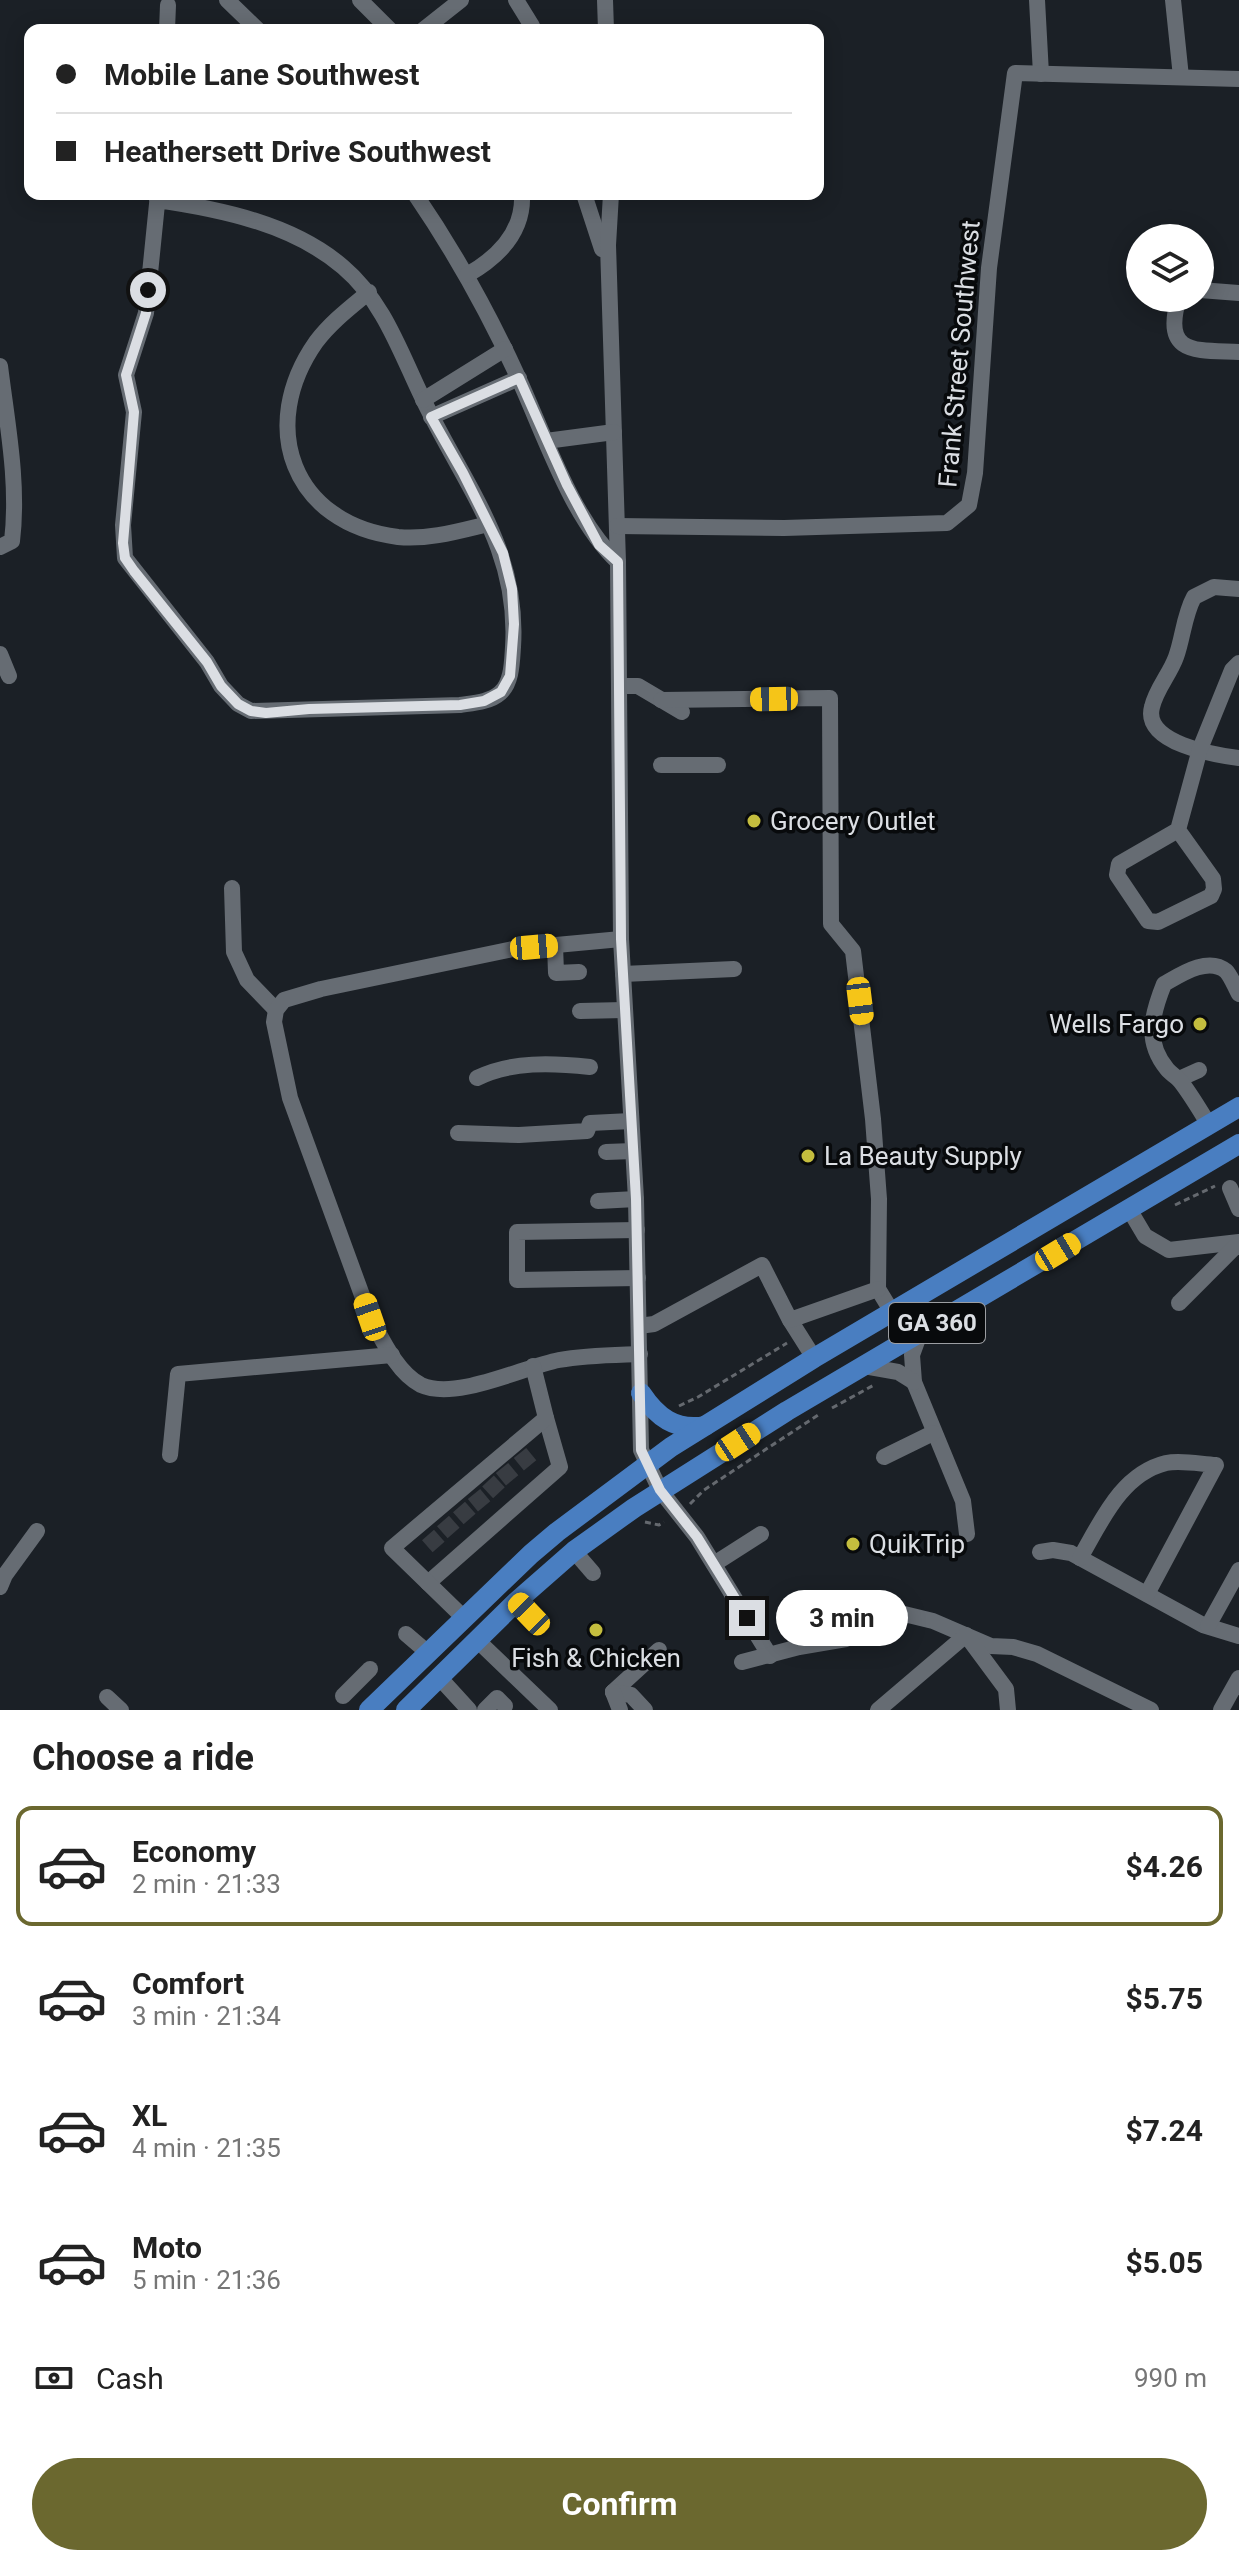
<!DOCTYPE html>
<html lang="en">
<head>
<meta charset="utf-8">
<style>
	body { margin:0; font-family:Roboto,sans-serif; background:#f6f6f6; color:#222; height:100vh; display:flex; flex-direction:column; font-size:30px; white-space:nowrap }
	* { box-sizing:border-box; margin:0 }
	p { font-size:26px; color:#767676 }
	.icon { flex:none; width:44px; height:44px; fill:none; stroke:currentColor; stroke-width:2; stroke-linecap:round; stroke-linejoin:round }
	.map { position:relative; height:1710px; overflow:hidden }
	.drawer { display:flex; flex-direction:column; background:#fff; flex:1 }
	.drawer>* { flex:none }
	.top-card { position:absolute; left:24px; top:24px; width:800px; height:176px; border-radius:16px; box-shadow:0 4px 20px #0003; display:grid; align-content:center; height:176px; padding:0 32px; background:#fff }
	.buttons { position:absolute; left:1126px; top:224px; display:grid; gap:16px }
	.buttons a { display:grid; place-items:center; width:88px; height:88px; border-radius:50%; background:#fff; box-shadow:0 4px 20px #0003; font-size:40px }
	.end { position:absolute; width:36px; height:36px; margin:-18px; border:10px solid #dbdee3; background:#111; box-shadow:0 0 0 4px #111 }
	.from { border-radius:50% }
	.bubble { position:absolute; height:56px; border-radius:28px; background:#fff; box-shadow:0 4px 20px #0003; font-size:26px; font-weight:700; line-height:56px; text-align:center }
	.car { position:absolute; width:24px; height:48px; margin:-24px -12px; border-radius:10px; box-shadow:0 0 6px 2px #0007; background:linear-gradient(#f5c518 24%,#345 0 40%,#f5c518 0 76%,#345 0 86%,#f5c518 0) }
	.top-card b { display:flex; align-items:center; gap:28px; height:76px; font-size:30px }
	.top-card b+b { border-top:2px solid #e0e0e0 }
	.top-card i { width:20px; height:20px; background:#222 }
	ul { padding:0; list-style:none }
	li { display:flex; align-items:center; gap:24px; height:120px; margin:0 16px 12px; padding:0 16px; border:4px solid transparent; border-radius:16px }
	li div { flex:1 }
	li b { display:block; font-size:30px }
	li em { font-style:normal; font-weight:700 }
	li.selected { border-color:#6b682f }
	li>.icon { width:72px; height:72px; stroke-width:1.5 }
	h2 { padding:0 32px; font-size:36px; line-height:96px }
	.pay { display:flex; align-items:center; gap:20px; height:88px; padding:0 32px; font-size:30px }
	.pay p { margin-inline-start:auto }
	.button { display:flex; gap:16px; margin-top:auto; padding:16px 32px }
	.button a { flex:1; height:92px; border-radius:48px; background:#6b682f; color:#fff; font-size:32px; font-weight:700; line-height:92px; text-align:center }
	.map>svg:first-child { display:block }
</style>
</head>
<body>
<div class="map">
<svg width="1239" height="1710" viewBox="0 0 1239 1710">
	<rect width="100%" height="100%" fill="#1b2026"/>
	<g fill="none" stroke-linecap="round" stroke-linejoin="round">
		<!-- minor-tunnel -->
		<g stroke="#383c42" stroke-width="16" stroke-dasharray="16 8" stroke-linecap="butt">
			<path d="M520 1453 533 1469"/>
			<path d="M502 1468 516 1485"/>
			<path d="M488 1481 503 1497"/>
			<path d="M474 1494 488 1511"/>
			<path d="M459 1507 474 1524"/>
			<path d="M443 1521 458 1538"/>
			<path d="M428 1535 443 1552"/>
		</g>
		<!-- path -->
		<g stroke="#65696f" stroke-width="3" stroke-dasharray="6 4" stroke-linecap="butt">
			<path d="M1175 1205 1215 1186"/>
			<path d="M679 1406 698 1397 787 1343"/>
			<path d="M832 1408 874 1385"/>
			<path d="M690 1504 704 1490 818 1415"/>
			<path d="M645 1522 659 1525 664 1522"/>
		</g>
		<!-- minor -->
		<g stroke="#666c73" stroke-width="16">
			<path d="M227 0 258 30"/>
			<path d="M360 0 390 30"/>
			<path d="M516 0 532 26"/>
			<path d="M605 0 606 30"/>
			<path d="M1037 0 1041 74"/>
			<path d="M1173 0 1181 77"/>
			<path d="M167 30 168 5"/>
			<path d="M423 30 461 0"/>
			<path d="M415 194C454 251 488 312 517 375 544 433 571 518 618 562"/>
			<path d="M584 194 602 249"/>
			<path d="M611 194 608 245 618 562 621 939 636 1199 641 1450 660 1490 697 1537 770 1656"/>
			<path d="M157 200C220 209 293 224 343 267 389 306 404 365 432 417 472 495 519 555 513 647 512 661 512 683 500 693 490 702 473 703 460 705L251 711 238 704 221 686 207 662 125 558 123 525 134 412 126 375 146 313 158 194"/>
			<path d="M467 275C497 258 524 233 522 194"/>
			<path d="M1200 290 1239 293"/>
			<path d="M369 292C351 307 331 322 316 342 257 426 292 524 398 537 428 540 459 531 488 524"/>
			<path d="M1179 298C1161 356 1197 350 1239 352"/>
			<path d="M0 366C7 423 19 483 12 541L0 547"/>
			<path d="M423 400 505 349"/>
			<path d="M431 417 519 378"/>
			<path d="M546 441 614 432"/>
			<path d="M617 526 784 528 947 523 969 505 975 473 989 268 1015 73 1239 79"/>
			<path d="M1239 589 1214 587 1194 597C1184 615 1183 638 1176 657 1170 674 1156 689 1152 707 1142 743 1215 755 1239 758"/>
			<path d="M0 654 9 676"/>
			<path d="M620 686H638L682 712"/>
			<path d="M661 700 830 698 831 924 853 951 873 1119 879 1199 878 1289 892 1312"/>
			<path d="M661 765H718"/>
			<path d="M1178 830 1213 879 1214 889 1211 896 1158 922 1148 921 1117 875 1119 864 1178 830 1200 749 1232 670 1239 663"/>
			<path d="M232 888 234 952 247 980 276 1010"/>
			<path d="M621 939 513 949 321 989 284 1000 276 1010 274 1022 290 1098 370 1317C382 1339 397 1373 421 1385 456 1401 523 1367 559 1360 586 1355 613 1355 640 1354"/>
			<path d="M555 945 556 973 579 972"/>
			<path d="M623 974 734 969"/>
			<path d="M580 1011 624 1010"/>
			<path d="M477 1078C511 1061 553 1063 590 1067"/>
			<path d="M1179 1079 1199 1070"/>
			<path d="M1209 1125C1200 1110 1191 1095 1181 1082 1177 1077 1171 1074 1167 1069 1144 1041 1152 1014 1164 984 1180 975 1208 956 1226 971 1231 976 1235 987 1239 994"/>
			<path d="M458 1133 519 1135 587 1131 590 1123 631 1121"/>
			<path d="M606 1152 633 1151"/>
			<path d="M1230 1188 1239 1209"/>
			<path d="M598 1201 636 1199"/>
			<path d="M1129 1209 1145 1236 1169 1250 1239 1242"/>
			<path d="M637 1230 517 1232V1280L638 1278"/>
			<path d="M1179 1303 1239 1243"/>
			<path d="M790 1320 814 1358"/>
			<path d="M639 1326 654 1324 762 1265 790 1320 878 1289"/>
			<path d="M920 1333 912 1355 914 1382 963 1501 967 1534"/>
			<path d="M864 1366 898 1372 914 1382"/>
			<path d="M170 1455 178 1374 392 1355"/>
			<path d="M884 1457 933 1433"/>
			<path d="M574 1551 593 1573"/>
			<path d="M1040 1552 1053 1550 1071 1553 1203 1625 1239 1636"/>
			<path d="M1080 1558C1101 1522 1121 1474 1166 1463 1181 1460 1200 1464 1216 1465L1147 1594"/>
			<path d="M714 1564 761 1534"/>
			<path d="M428 1583 560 1467 546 1418"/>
			<path d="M0 1587 5 1575 37 1531"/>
			<path d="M517 1601 539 1624"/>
			<path d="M463 1617 392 1548 546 1418 533 1366"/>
			<path d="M1208 1626 1239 1570"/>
			<path d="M406 1634 427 1652"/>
			<path d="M477 1640 550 1710"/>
			<path d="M742 1662 799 1647 846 1639 896 1612 933 1621 991 1646 1013 1647 1037 1654 1151 1710"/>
			<path d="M438 1676 469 1710"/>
			<path d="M613 1692 659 1650"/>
			<path d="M613 1692 631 1695 645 1710"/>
			<path d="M613 1692 620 1710"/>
			<path d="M343 1696 370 1669"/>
			<path d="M107 1697 121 1710"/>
			<path d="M485 1710 497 1698 505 1706"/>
			<path d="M878 1710 966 1635 1006 1689 1008 1710"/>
			<path d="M1221 1710 1239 1678"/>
		</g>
		<!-- major -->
		<g stroke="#497ec1" stroke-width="20">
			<path d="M641 1393C657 1417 675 1431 705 1426"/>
			<path d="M369 1710 531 1554 557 1532 671 1447 814 1358 1239 1107"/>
			<path d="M406 1710 517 1601 574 1551 634 1508 787 1411 1239 1144"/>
		</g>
	</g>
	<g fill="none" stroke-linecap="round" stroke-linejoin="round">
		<!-- route -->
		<path stroke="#dbdee3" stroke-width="10" d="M148 290 146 313 126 375 134 412 123 543 125 558 134 571 207 662 221 686 238 704 251 711 266 713 309 709 460 705 484 701 501 692 510 676 514 624 512 589 503 553 463 473 431 417 519 378 567 485 599 545 618 562 621 939 636 1199 641 1450 660 1490 697 1537 747 1618"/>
	</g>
	<!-- markers -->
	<g fill="#c4bd3e" stroke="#080a0c" stroke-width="3">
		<circle cx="754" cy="821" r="8"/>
		<circle cx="1200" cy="1024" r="8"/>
		<circle cx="808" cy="1156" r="8"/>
		<circle cx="853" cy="1544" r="8"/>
		<circle cx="596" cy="1630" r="8"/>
	</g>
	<g text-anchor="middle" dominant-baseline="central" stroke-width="7" stroke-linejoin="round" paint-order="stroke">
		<!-- shield labels -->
		<rect fill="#080a0c" stroke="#9c9ea2" stroke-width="2" x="889" y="1303" width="96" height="40" rx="6"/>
		<g font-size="24" font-weight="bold" fill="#dbdee3">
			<text x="937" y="1323">GA 360</text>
		</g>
		<!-- street labels -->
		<g font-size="26" fill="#dbdee3" stroke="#080a0c">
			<text transform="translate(959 354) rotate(-85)">Frank Street Southwest</text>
		</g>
		<!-- poi labels -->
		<g font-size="26" fill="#dbdee3" stroke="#080a0c" text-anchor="start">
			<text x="770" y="821">Grocery Outlet</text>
			<text x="1184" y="1024" text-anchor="end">Wells Fargo</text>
			<text x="824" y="1156">La Beauty Supply</text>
			<text x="869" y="1544">QuikTrip</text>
			<text x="596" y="1658" text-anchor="middle">Fish &amp; Chicken</text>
		</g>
	</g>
</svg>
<div class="buttons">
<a><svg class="icon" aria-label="layers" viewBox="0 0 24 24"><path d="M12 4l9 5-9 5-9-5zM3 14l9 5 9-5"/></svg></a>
</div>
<i class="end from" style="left:148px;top:290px"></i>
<i class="end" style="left:747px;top:1618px"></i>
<div class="bubble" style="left:776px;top:1590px;width:132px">3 min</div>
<i class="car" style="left:774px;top:699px;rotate:269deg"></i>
<i class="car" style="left:534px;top:947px;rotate:85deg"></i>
<i class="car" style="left:860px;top:1001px;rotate:173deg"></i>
<i class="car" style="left:1058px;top:1252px;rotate:59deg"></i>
<i class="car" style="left:370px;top:1317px;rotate:341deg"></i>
<i class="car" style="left:738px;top:1442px;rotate:57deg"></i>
<i class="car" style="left:529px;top:1614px;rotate:316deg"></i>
<div class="top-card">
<b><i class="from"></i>Mobile Lane Southwest</b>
<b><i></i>Heathersett Drive Southwest</b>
</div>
</div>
<section class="drawer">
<h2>Choose a ride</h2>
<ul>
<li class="selected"><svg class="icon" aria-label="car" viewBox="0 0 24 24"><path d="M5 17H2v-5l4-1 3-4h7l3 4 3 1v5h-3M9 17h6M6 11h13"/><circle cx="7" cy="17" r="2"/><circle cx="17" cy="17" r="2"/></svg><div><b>Economy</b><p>2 min · 21:33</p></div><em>$4.26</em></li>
<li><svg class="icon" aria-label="car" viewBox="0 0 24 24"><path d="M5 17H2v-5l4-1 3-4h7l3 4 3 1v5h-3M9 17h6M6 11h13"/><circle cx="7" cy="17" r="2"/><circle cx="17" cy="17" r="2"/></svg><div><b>Comfort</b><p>3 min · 21:34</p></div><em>$5.75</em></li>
<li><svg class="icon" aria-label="car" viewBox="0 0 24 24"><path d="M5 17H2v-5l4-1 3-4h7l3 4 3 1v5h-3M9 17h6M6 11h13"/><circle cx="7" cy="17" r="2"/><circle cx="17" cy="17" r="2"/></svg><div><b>XL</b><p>4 min · 21:35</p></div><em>$7.24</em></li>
<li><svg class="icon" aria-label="car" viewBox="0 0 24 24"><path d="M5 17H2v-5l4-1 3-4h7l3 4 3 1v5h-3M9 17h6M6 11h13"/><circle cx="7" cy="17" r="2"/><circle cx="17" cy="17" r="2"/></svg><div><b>Moto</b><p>5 min · 21:36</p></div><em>$5.05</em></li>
</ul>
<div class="pay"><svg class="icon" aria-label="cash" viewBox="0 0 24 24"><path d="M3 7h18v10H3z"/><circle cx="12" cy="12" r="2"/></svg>Cash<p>990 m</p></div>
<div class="button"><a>Confirm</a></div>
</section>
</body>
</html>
